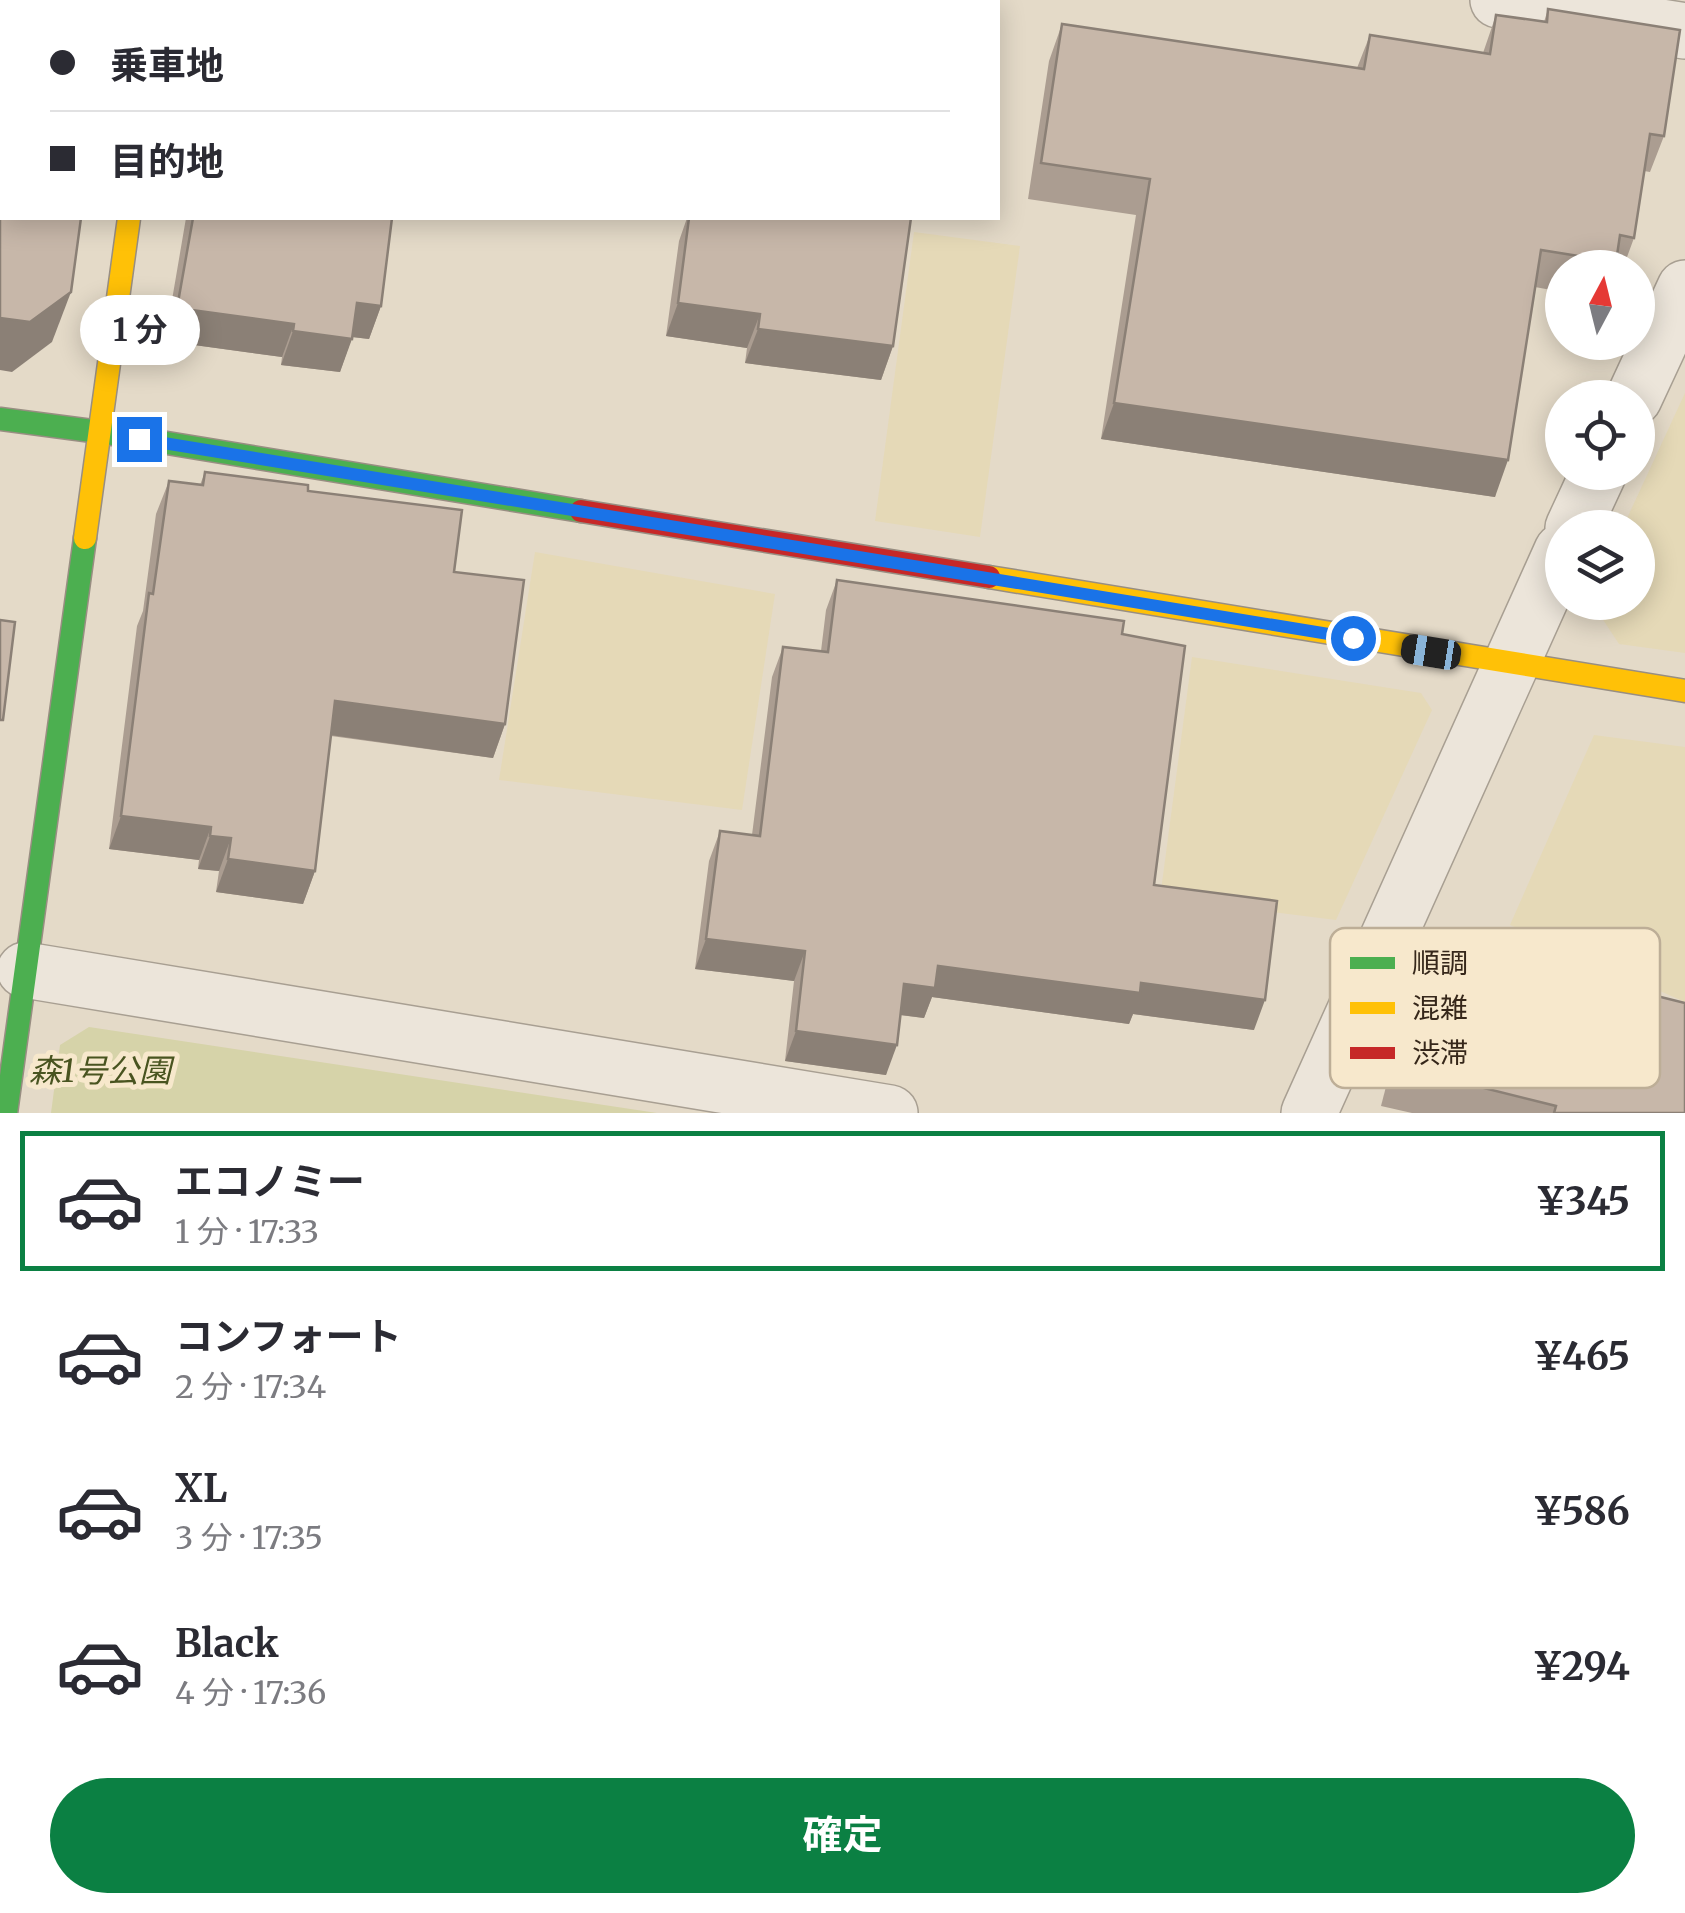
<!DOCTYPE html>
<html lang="ja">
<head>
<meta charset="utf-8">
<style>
	body { margin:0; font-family:Merriweather,"Noto Sans JP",serif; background:#f2f2f3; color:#2b2b33; height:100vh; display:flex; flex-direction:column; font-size:38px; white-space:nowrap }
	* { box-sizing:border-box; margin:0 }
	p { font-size:32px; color:#7c7c81 }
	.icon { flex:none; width:55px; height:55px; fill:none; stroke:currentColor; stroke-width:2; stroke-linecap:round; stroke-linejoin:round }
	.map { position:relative; height:1113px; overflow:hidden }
	.drawer { display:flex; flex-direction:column; background:#fff; flex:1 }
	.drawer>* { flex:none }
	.guide { position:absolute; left:0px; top:0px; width:1000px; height:220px; box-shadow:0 5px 25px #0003; display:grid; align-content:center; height:220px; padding:0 50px; background:#fff }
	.needle { width:65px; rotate:7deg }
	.fabs { position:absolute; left:1545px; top:250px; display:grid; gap:20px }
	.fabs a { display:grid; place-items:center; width:110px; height:110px; border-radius:50%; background:#fff; box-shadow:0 5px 25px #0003; font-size:50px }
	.end { position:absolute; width:45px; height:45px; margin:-22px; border:12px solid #1a73e8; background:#fff; box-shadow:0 0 0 5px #fff }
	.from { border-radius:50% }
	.bubble { position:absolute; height:70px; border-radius:35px; background:#fff; box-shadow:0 5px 25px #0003; font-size:32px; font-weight:700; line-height:70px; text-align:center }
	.car { position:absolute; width:30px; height:60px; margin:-30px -15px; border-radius:12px; box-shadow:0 0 8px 2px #0007; background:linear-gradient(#222 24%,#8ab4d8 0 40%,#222 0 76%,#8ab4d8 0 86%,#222 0) }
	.guide b { display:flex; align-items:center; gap:35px; height:95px; font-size:38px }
	.guide b+b { border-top:2px solid #e1e1e2 }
	.guide i { width:25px; height:25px; background:#2b2b33 }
	ul { padding:18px 0 0; list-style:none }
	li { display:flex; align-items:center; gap:30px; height:140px; margin:0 20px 15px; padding:0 30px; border:5px solid transparent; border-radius:0px }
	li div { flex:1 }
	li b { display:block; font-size:38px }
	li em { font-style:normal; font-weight:700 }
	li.on { border-color:#0b8043 }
	li>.icon { width:90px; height:90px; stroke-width:1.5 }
	.action { display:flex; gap:20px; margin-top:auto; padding:20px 50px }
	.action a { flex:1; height:115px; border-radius:60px; background:#0b8043; color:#fff; font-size:40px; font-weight:700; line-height:115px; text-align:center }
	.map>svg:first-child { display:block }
</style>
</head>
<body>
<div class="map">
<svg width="1685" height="1113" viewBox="0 0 1685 1113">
	<rect width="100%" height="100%" fill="#e4dac8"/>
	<!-- farmland -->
	<g fill="#e5d9b7">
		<path d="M914 232 1020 246 980 537 875 521Z"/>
		<path d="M1685 393V653L1619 644 1592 603 1638 602V528L1623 527Z"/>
		<path d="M535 552 775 594 742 810 499 780Z"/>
		<path d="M1192 657 1421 693 1432 710 1336 920 1160 898Z"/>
		<path d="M1594 735 1685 747V1002L1510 925Z"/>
	</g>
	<!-- green -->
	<path fill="#d6d3a9" d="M89 1027 657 1113H51L60 1045Z"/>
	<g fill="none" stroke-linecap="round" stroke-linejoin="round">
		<defs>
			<g id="street">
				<path d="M1498 0 1685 31"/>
				<path d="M157 2 158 0"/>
				<path d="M1634 398 1685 288"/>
				<path d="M1573 528 1599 472"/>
				<path d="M25 970 890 1113"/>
				<path d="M1309 1113 1562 551"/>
			</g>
			<g id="fast">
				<path d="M0 419 100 432 581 511"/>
				<path d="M6 1113 85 538"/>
			</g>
			<g id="slow">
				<path d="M85 538 129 218"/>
				<path d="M989 577 1685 691"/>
			</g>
			<path id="jam" d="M581 511 989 577"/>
		</defs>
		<!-- street casing -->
		<use href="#street" stroke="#a89f92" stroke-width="58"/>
		<!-- fast casing -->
		<use href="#fast" stroke="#988e82" stroke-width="25"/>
		<!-- slow casing -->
		<use href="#slow" stroke="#988e82" stroke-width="25"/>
		<!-- jam casing -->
		<use href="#jam" stroke="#988e82" stroke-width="25"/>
		<!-- street -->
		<use href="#street" stroke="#ece5da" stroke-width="55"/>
		<!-- fast -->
		<use href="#fast" stroke="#4caf50" stroke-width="22"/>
		<!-- slow -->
		<use href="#slow" stroke="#ffc107" stroke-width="22"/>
		<!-- jam -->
		<use href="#jam" stroke="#c62828" stroke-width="22"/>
	</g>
	<!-- wall -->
	<g fill="#ab9d91">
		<path d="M1548 9 1664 136 1650 172 1644 171 1634 238 1623 268H1562V292L1535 287 1495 497 1101 439 1136 215 1028 199 1049 61 1062 24 1357 68 1370 35 1483 53 1496 15 1544 22Z"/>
		<path d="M186 218H392L381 306 369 339 352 337 340 372 281 365 282 357 165 341Z"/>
		<path d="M687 218H911L893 346 881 380 745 363 747 348 666 336 679 241Z"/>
		<path d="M205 472 308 491 454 572 505 724 493 758 331 736 315 871 303 904 216 892 219 871 198 869 199 860 109 849 137 626 143 611 156 514 169 481 200 485Z"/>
		<path d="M837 580 1122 634 1154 885 1254 1030 1133 1014 1129 1024 932 997 924 1018 900 1015 886 1075 785 1061 794 981 695 969 709 861 720 831 752 835 772 677 783 647 821 651 826 610Z"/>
		<path d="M1428 939 1685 1113H1412L1381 1106 1414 978Z"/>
	</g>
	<!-- shaded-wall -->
	<g fill="#8b8076">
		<path d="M71 292 52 342 12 372 0 370V318Z"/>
		<path d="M357 303 381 306 369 339 344 336Z"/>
		<path d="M678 303 760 314 747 348 666 336Z"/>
		<path d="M177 308 294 324 282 357 165 341Z"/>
		<path d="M758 329 893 346 881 380 745 363Z"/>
		<path d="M293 331 352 339 340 372 281 365Z"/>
		<path d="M1114 403 1508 460 1495 497 1101 439Z"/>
		<path d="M335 701 505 724 493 758 323 734Z"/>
		<path d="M121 816 211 827 199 860 109 849Z"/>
		<path d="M210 836 231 838 219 871 198 869Z"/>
		<path d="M228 859 315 871 303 904 216 892Z"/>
		<path d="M706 939 805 951 794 981 695 969Z"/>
		<path d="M938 966 1141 983 1265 1000 1254 1030 1133 1014 1129 1024 932 997 924 1018 893 1014 904 984Z"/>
		<path d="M796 1031 897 1045 886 1075 785 1061Z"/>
	</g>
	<!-- building -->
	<g fill="#c7b7a9" stroke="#8b8076" stroke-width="2.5">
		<path d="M0 0H111V2H2V218H81L71 292 30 322 0 318Z"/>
		<path d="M725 0H865V2H724Z"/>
		<path d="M1548 9 1680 30 1664 136 1650 134 1634 238 1620 235 1616 262 1541 250 1508 460 1114 403 1150 179 1041 163 1062 24 1364 69 1370 35 1490 54 1496 15 1547 22Z"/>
		<path d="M193 218H392L381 306 357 303 352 339 293 331 294 324 177 308Z"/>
		<path d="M689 218H911L893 346 758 329 760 314 678 303Z"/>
		<path d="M205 472 308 485V491L462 510 454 572 524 580 505 724 335 701 315 871 228 859 231 838 210 836 211 827 121 816 149 593 153 594 169 481 203 485Z"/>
		<path d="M837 580 1124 621 1122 634 1185 646 1154 885 1277 901 1265 1000 1141 983 1140 993 938 966 935 988 904 984 897 1045 796 1031 805 951 706 939 720 831 760 836 783 647 828 652Z"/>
		<path d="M0 620 15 622 3 720H0Z"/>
		<path d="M1428 939 1685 1003V1113H1554L1556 1106 1396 1066Z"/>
	</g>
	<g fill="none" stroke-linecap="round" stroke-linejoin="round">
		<!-- route -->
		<path stroke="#1a73e8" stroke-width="12" d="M139 439 1353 638"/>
	</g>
	<g text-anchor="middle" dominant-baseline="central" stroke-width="10" stroke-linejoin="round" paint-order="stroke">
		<!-- park labels -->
		<g font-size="32" font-style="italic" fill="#495420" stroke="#f7e8cc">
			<text x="100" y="1071">森1号公園</text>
		</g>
	</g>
	<!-- legend -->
	<rect x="1330" y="928" width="330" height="160" rx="15" fill="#f7e8cc" stroke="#bdae97" stroke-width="2.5"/>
	<rect x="1350" y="957" width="45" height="12" fill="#4caf50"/>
	<rect x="1350" y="1002" width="45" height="12" fill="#ffc107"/>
	<rect x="1350" y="1047" width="45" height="12" fill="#c62828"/>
	<g font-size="28" fill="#36271a">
		<text x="1412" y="973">順調</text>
		<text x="1412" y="1018">混雑</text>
		<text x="1412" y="1063">渋滞</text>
	</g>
</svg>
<div class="fabs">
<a><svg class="needle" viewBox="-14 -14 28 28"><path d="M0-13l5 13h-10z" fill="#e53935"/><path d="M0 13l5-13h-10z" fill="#7c7c81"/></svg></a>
<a><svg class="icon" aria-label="locate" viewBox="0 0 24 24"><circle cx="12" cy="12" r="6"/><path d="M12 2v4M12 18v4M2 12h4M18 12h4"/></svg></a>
<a><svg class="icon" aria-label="layers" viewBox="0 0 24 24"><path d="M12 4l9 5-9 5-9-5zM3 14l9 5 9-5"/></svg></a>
</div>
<i class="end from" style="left:1353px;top:638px"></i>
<i class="end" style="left:139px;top:439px"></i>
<div class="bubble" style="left:80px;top:295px;width:120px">1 分</div>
<i class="car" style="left:1431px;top:652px;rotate:279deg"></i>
<div class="guide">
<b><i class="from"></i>乗車地</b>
<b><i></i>目的地</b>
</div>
</div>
<section class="drawer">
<ul>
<li class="on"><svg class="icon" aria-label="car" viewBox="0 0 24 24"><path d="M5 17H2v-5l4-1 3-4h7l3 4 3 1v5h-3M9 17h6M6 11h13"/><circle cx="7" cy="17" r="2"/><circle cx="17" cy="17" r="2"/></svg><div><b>エコノミー</b><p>1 分 · 17:33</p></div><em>¥345</em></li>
<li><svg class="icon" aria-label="car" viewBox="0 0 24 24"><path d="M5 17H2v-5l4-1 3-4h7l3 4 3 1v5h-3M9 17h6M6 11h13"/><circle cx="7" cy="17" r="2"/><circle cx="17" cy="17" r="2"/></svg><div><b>コンフォート</b><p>2 分 · 17:34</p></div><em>¥465</em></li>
<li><svg class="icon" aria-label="car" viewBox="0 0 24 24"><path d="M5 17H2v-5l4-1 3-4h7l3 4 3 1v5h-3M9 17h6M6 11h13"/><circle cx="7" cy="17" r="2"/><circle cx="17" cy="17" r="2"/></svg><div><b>XL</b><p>3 分 · 17:35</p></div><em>¥586</em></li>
<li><svg class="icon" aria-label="car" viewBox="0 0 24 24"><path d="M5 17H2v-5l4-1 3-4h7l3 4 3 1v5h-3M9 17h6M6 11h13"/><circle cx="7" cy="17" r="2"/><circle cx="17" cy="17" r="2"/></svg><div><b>Black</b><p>4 分 · 17:36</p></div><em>¥294</em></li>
</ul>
<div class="action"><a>確定</a></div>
</section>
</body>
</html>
